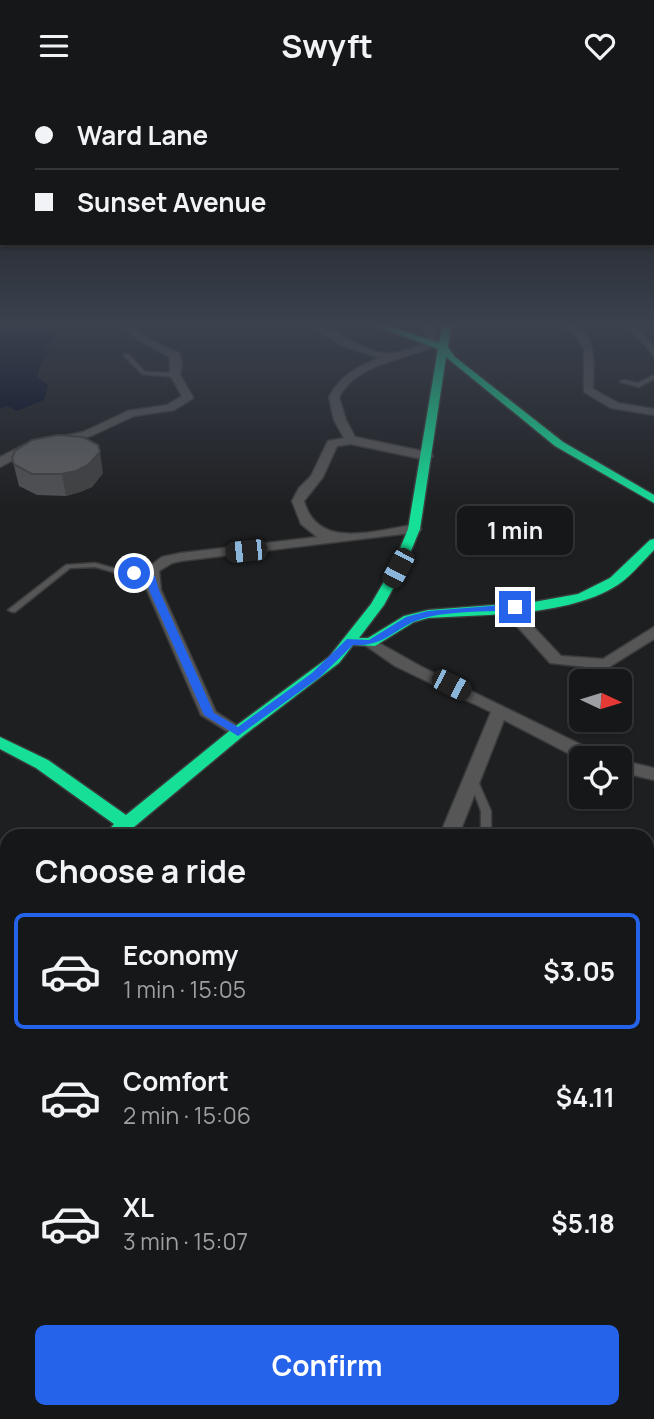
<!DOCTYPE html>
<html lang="en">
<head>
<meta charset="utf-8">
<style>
	body { margin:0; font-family:Manrope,sans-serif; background:#232426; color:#f1f3f6; height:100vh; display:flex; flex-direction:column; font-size:26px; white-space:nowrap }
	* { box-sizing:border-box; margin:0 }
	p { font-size:23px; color:#9e9fa2 }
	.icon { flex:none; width:38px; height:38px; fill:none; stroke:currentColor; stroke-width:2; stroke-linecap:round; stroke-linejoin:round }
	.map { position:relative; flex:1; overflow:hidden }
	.panel { position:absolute; left:0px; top:738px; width:654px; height:590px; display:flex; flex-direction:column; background:#161719; border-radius:21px 21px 0 0; box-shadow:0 2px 5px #0004,0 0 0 2px #353638 }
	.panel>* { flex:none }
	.guide { position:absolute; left:0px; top:0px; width:654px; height:154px; box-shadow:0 2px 5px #0004,0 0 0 2px #353638; display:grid; align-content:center; height:154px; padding:0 35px; background:#161719 }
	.needle { width:46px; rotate:94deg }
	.buttons { position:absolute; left:569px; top:578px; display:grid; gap:14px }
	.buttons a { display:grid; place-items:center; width:63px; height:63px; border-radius:10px; background:#161719; box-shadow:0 2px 5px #0004,0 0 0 2px #353638; font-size:35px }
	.end { position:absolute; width:32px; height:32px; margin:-16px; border:9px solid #2563eb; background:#fff; box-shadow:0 0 0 4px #fff }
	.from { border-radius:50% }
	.bubble { position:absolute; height:49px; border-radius:10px; background:#161719; box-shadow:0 2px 5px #0004,0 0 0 2px #353638; font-size:23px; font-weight:700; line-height:49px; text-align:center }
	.car { position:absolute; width:21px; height:42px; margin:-21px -10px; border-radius:9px; box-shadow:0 0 5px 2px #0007; background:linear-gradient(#222 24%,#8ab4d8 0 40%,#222 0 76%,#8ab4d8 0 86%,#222 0) }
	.guide b { display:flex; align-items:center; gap:24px; height:66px; font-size:26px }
	.guide b+b { border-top:2px solid #353638 }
	.guide i { width:18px; height:18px; background:#f1f3f6 }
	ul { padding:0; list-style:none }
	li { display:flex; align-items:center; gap:21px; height:116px; margin:0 14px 10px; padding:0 21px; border:4px solid transparent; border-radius:10px }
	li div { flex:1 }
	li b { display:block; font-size:26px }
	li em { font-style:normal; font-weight:700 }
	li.on { border-color:#2563eb }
	li>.icon { width:63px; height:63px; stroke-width:1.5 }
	h2 { padding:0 35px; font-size:32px; line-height:84px }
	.cta { display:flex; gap:14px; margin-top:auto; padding:14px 35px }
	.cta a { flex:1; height:80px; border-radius:10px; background:#2563eb; color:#fff; font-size:28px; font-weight:700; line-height:80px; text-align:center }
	header { display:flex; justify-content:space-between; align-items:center; height:91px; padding:0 35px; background:#161719; font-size:32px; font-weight:700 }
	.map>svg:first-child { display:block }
</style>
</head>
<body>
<header><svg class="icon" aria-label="menu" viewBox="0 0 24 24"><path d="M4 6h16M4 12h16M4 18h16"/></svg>Swyft<svg class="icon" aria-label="heart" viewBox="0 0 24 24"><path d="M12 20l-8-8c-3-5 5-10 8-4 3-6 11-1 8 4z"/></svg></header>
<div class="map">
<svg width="654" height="1328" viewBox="0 0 654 1328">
	<rect width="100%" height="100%" fill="#1e1f21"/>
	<!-- water -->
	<path fill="#040a21" d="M33 232 50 233 57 247 42 257 51 259 41 272 37 286 48 294 44 309 17 320 7 315 0 318V237Z"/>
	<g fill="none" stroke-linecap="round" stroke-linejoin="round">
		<defs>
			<g id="lane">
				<path d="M124 263H128L145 281 175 282 178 284 175 286 142 283 124 265Z"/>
				<path d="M654 284V288L639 296 620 291 623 289 638 292Z"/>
				<path d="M95 472 117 478 151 482 155 484 151 486 117 482 95 476 70 477 15 521H12L8 519 66 474Z"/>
				<path d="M473 685 477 688 491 720V746H481V720L469 688Z"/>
				<path d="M569 742H592L596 746H565Z"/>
				<path d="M648 782 651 783 654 790V811L650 810 648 802Z"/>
				<path d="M0 880 7 882V892L0 890Z"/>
			</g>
			<g id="street">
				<path d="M119 232H129L147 247 179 262 182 273 180 284 193 306 192 308 174 319 134 325 91 345 34 358 0 376V366L26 353 83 341 128 320 167 314 182 305 170 284V266L141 251Z"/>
				<path d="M305 232C331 232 366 266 392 262 404 261 417 255 429 251L422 232H432L436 248 448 255V259H440L434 255C403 270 358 271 339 306L346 329 355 346 427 361 433 365 427 369 351 353 337 355 323 386 304 410C318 460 375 439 414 434L421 438 419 441 181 470 172 472 159 480 161 499 216 621 247 641 238 647 201 624 147 499 145 479 162 466 181 462 317 446 301 433 292 410 299 397 311 385 328 350 344 347 334 329 329 306C340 285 358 275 380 267L343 255Z"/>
				<path d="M559 232C598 232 594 269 593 298L618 312 654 318V324L611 317 584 301V259L576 245Z"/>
				<path d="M625 232H634L654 256V265Z"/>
				<path d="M515 512 520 513 527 529 561 565 603 568 654 536V548L606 578 550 572 515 533 508 516Z"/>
				<path d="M370 547 422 576 600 663 603 667 581 669 504 629 458 746H439L491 621 395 575 362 552Z"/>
				<path d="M620 669 654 677V689L620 681Z"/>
				<path d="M474 1321H505L508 1328H477Z"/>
			</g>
			<path id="fast" d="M368 232H381L439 252 443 232H451L448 256 455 266 563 351 654 404V412L555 355 446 266 420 438 404 477 384 514 359 547H368L404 525 428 519 534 511 578 503 610 487 650 449 654 448V459C643 470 632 484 619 493 570 526 486 523 428 527L414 531 375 555 353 554 339 572 243 645 122 746H102L114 733 36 677 0 658V646L48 669 126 724 233 637 329 566 371 513 392 477 408 438 438 258Z"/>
			<path id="slow" d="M7 822V841L0 844V825Z"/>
		</defs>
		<!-- lane casing -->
		<use href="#lane" stroke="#3a3b3c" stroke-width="3"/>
		<!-- street casing -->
		<use href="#street" stroke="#3a3b3c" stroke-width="3"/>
		<!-- fast casing -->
		<use href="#fast" stroke="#3a3b3c" stroke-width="3"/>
		<!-- slow casing -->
		<use href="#slow" stroke="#3a3b3c" stroke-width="3"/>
		<!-- lane -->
		<use href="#lane" fill="#565656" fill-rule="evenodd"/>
		<!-- street -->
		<use href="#street" fill="#565656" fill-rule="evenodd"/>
		<!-- fast -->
		<use href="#fast" fill="#16e098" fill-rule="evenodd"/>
		<!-- slow -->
		<use href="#slow" fill="#ffcf43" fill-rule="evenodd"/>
	</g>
	<!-- wall -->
	<path fill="#505153" d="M12 367 103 382 92 396 80 401 66 405 37 404 19 395Z"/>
	<!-- shaded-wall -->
	<path fill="#414243" d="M100 361 103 382 92 396 80 401 66 405 62 383Z"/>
	<!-- building -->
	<path fill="#5d5e60" stroke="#414243" stroke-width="2" d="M58 344 83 346 98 354 100 361 88 374 76 380 62 383H32L14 373 12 367 15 360 32 349Z"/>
	<!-- sky -->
	<linearGradient id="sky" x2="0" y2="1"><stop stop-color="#101112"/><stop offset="0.56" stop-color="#3b424e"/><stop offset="1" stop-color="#3b424e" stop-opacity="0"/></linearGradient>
	<rect width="654" height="418" fill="url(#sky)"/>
	<!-- route -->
	<path fill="#2563eb" d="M134 480 155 485 159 499 214 622 238 636 312 582 347 548 369 549 406 526 428 520 515 513 519 516 515 519C486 521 455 520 428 526 396 533 389 556 353 554L320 586 238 645 204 624 149 499 147 487 131 484 129 482Z"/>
</svg>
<div class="buttons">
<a><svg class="needle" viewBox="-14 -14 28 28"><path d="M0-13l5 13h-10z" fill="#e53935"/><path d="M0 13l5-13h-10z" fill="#9e9fa2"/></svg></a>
<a><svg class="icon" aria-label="locate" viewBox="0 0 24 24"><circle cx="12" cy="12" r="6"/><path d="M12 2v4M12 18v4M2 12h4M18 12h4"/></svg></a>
</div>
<i class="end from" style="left:134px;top:482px"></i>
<i class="end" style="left:515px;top:516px"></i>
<div class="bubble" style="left:457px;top:415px;width:116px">1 min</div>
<i class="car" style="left:246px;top:460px;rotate:264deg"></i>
<i class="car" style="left:398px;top:477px;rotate:208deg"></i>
<i class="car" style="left:451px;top:594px;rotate:117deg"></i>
<div class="guide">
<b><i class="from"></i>Ward Lane</b>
<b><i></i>Sunset Avenue</b>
</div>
<section class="panel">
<h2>Choose a ride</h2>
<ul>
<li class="on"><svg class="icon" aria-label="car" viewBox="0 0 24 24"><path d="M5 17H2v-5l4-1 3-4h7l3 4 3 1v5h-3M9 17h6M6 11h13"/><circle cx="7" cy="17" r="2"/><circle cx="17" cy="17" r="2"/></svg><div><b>Economy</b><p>1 min · 15:05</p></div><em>$3.05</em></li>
<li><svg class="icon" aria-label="car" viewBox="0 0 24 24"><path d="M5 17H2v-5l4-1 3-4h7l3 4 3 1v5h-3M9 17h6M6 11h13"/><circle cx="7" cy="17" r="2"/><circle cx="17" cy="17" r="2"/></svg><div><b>Comfort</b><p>2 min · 15:06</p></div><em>$4.11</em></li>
<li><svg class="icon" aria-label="car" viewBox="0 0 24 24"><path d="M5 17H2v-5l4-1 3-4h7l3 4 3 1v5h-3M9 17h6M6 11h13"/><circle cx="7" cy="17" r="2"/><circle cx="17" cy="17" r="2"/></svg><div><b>XL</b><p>3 min · 15:07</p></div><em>$5.18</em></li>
</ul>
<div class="cta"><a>Confirm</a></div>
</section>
</div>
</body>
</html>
